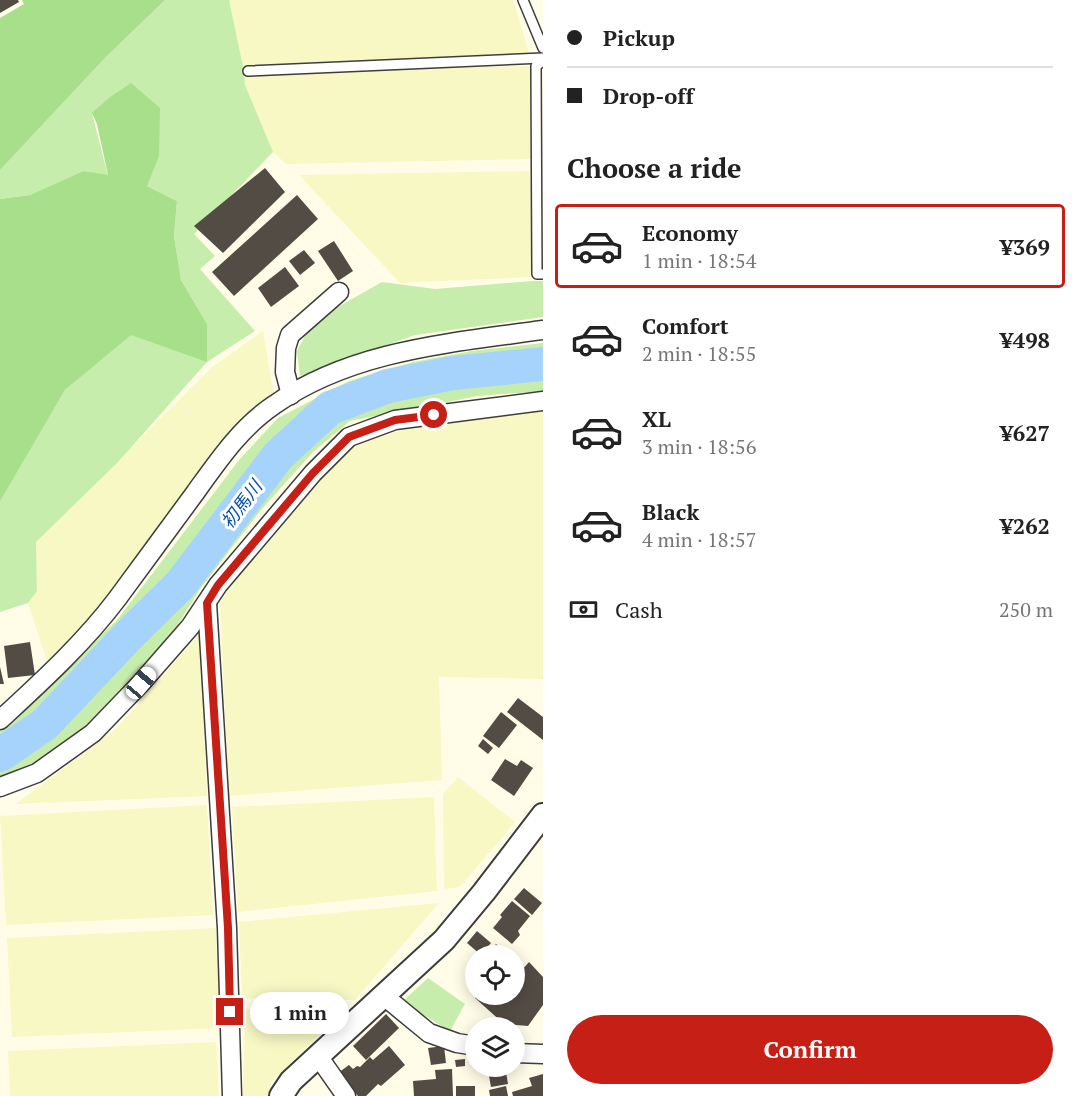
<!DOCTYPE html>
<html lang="en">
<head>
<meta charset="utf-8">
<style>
	body { margin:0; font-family:"PT Serif","Noto Sans JP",serif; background:#f6f6f6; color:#222; height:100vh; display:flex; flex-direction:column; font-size:22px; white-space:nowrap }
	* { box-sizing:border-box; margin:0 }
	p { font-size:20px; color:#767676 }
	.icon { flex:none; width:33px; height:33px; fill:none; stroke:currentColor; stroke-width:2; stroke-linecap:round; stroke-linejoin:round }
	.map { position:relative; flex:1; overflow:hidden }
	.details { display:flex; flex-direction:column; background:#fff; width:534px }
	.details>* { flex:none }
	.top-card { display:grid; align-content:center; height:132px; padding:0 24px; background:#fff }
	.tools { position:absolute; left:465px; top:945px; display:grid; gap:12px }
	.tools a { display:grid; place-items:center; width:60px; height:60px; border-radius:50%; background:#fff; box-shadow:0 3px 15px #0003; font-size:30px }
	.end { position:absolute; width:27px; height:27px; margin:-14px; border:8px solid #c61f16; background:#fff; box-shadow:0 0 0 3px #fff }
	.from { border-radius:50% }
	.bubble { position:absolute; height:42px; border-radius:21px; background:#fff; box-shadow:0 3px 15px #0003; font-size:20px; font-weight:700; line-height:42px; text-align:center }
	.car { position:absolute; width:18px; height:36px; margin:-18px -9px; border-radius:8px; box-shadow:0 0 4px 2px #0007; background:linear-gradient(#fff 24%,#345 0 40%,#fff 0 76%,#345 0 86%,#fff 0) }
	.top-card b { display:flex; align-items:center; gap:21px; height:57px; font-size:22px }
	.top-card b+b { border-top:2px solid #e0e0e0 }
	.top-card i { width:15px; height:15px; background:#222 }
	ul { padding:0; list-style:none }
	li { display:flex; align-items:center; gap:18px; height:84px; margin:0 12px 9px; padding:0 12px; border:3px solid transparent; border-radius:6px }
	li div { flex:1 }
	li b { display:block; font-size:22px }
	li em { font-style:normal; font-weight:700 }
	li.current { border-color:#c61f16 }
	li>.icon { width:54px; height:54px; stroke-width:1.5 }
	h2 { padding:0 24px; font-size:27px; line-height:72px }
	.pay { display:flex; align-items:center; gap:15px; height:66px; padding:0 24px; font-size:22px }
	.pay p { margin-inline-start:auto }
	.action { display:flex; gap:12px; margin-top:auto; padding:12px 24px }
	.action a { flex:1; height:69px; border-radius:36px; background:#c61f16; color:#fff; font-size:24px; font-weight:700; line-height:69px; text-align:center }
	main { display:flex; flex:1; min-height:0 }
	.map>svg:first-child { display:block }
</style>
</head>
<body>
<main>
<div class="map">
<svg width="543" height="1096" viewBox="0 0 543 1096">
	<rect width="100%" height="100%" fill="#fffde7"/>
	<!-- farmland -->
	<g fill="#f7f8c4">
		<path d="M229 0H513L531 59 282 70 536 66 532 159 286 164 273 152 245 85 244 71Z"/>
		<path d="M530 171 533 277 400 283 299 175Z"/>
		<path d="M263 331 274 396 256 405 217 444 142 564 51 673 28 603 37 591 36 542 211 368Z"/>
		<path d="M543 406V679L439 677 442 780 229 796 220 603 231 586 344 452 372 439 434 421Z"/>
		<path d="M200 633 207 796 16 804 117 728Z"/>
		<path d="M458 777 515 822 460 887 444 889 443 794Z"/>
		<path d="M434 797 437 891 238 912 232 807Z"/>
		<path d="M207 805 213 915 6 925 0 816Z"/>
		<path d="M439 903 355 1000 242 998 239 922Z"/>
		<path d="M216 928 220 1028 12 1037 7 938Z"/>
		<path d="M245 1009H346L271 1082 268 1096H243Z"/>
		<path d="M216 1042 219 1096H10L8 1051Z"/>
	</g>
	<!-- green -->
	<g fill="#c7edad">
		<path d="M165 0H229L244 71 245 85 273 152 194 234 215 256 200 269 255 331 207 362 118 462 36 542 37 591 28 603 0 612V499L65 390 131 334 207 361V324L181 280 174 236 177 201 147 186 92 113 108 176 83 171 30 195 0 199V170L106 57Z"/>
		<path d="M532 281H543V317L415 335 300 376 297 351 313 321 382 282 435 289Z"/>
		<path d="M543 343V391L478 396 350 421 313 452 261 510 200 589 172 634 79 733 45 762 0 781V724L28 703 117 620 239 460 278 418 349 381 413 362 472 351Z"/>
		<path d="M428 978 465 1004 450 1031 402 1002Z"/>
	</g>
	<!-- forest -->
	<g fill="#a8df8b">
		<path d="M22 0H165L106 57 0 170V18L24 4Z"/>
		<path d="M131 83 160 108 159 156 147 186 177 201 174 236 181 280 207 324V362L131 335 65 390 0 501V199L30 195 83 171 108 175 97 124 92 113 110 97Z"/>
	</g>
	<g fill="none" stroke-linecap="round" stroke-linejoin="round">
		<!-- river -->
		<path stroke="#a5d3fc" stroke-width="34" d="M0 755 45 724 129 635 180 585 278 456 330 408 388 386 453 373 543 364"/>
	</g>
	<!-- building -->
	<g fill="#534c45">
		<path d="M0 0H18L19 2 0 13Z"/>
		<path d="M265 168 285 192 223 253 194 226Z"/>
		<path d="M297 195 318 219 234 296 212 272Z"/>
		<path d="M334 241 353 271 338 281 318 251Z"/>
		<path d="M304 250 315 263 300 275 289 261Z"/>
		<path d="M285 267 299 286 271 307 258 288Z"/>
		<path d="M30 642 35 675 8 678 4 646Z"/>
		<path d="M0 667 4 684H0Z"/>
		<path d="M518 698 543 717V740L507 712Z"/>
		<path d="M501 712 517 725 499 748 483 736Z"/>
		<path d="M483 739 493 748 488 754 478 746Z"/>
		<path d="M505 759 517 766 521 760 533 768 514 796 491 780Z"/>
		<path d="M524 888 542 903 532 915 514 899Z"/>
		<path d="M512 901 530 916 518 931 520 935 512 944 493 928 502 917 500 915Z"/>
		<path d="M477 931 491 943 481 955 467 943Z"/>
		<path d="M496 944 509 956H486Z"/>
		<path d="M529 962 543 977V1005L528 1026 504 1024 475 998 478 994H514V963L522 970Z"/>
		<path d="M386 1014 399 1028 366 1060 353 1046Z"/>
		<path d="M389 1046 405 1065 381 1086 378 1084 366 1096H358L338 1073 349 1065 353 1069 357 1066 360 1067 370 1057 373 1060Z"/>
		<path d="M444 1046 446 1063 431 1065 428 1048Z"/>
		<path d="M465 1059V1066L456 1067 455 1060Z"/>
		<path d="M452 1069 453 1096H414L413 1081 436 1079 435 1070Z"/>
		<path d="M506 1072 508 1084 491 1087 489 1076Z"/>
		<path d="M543 1074V1096H513L512 1092 532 1086 529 1078Z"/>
		<rect x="456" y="1086" width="19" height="10"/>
		<path d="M506 1086 508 1096H490L489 1090Z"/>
	</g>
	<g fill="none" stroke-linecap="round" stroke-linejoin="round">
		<defs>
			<g id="service">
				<path d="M523 0 543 48"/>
				<path d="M543 61 536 66 537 274H543"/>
				<path d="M248 71 543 58"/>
			</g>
			<g id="minor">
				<path d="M291 395 285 372 286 348 290 335 339 292"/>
				<path d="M207 603 227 928 232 1096"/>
				<path d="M0 720C41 682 83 644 117 599 143 564 169 528 195 493 218 461 241 427 274 405 352 350 451 343 543 330"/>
				<path d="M0 787 37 773 93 733 141 683 190 627 218 585 313 473 349 437 395 420 543 401"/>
				<path d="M384 996 429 1033 457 1043 476 1046"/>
				<path d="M514 1053 543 1054"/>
				<path d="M318 1056 346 1096"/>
			</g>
			<path id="tertiary" d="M281 1096 291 1081 444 940 484 892 543 815"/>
		</defs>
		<!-- service casing -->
		<use href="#service" stroke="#3d3d3d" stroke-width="12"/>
		<!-- minor casing -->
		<use href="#minor" stroke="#3d3d3d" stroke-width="21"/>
		<!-- tertiary casing -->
		<use href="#tertiary" stroke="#3d3d3d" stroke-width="26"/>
		<!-- service -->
		<use href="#service" stroke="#fff" stroke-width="9"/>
		<!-- minor -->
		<use href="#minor" stroke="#fff" stroke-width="18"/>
		<!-- tertiary -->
		<use href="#tertiary" stroke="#fff" stroke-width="22"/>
	</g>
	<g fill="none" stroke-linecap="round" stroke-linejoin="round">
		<!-- route -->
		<path stroke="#c61f16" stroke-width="8" d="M230 1012 228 928 207 603 218 585 313 473 349 437 395 420 434 415"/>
	</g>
	<g text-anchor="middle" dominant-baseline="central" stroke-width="6" stroke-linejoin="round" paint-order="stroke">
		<!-- water labels -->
		<g font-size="18" font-style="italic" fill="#0951a6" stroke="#fff">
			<text transform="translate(241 504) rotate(-53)">初馬川</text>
		</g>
	</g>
</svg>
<div class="tools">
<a><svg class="icon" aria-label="locate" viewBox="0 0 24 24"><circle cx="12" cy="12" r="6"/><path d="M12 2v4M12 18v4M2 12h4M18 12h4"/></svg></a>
<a><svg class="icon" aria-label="layers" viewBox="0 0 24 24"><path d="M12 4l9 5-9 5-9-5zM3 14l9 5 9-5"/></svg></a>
</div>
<i class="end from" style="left:434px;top:415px"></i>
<i class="end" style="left:230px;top:1012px"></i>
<div class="bubble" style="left:250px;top:992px;width:99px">1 min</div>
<i class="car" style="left:141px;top:683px;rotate:40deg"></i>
</div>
<section class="details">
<div class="top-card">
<b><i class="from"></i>Pickup</b>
<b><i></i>Drop-off</b>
</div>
<h2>Choose a ride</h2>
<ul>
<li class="current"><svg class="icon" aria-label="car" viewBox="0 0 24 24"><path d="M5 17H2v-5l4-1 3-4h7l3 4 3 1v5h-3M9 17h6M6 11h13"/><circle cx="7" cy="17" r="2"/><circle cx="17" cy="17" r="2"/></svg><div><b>Economy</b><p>1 min · 18:54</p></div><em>¥369</em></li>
<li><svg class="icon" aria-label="car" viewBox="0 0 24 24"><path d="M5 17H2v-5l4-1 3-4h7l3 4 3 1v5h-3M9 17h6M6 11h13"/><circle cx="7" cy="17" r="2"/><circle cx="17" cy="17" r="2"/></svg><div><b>Comfort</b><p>2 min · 18:55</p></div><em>¥498</em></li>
<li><svg class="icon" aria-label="car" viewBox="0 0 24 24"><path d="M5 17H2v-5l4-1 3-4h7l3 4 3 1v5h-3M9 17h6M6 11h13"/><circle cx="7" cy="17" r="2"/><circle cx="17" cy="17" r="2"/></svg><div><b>XL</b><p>3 min · 18:56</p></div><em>¥627</em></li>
<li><svg class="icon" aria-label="car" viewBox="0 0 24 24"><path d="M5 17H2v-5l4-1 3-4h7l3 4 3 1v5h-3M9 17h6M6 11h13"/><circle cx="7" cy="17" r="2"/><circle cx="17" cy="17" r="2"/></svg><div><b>Black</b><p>4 min · 18:57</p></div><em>¥262</em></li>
</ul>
<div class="pay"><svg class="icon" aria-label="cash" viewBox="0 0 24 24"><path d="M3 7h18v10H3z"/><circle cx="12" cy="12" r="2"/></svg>Cash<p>250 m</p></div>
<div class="action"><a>Confirm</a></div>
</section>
</main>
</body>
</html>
